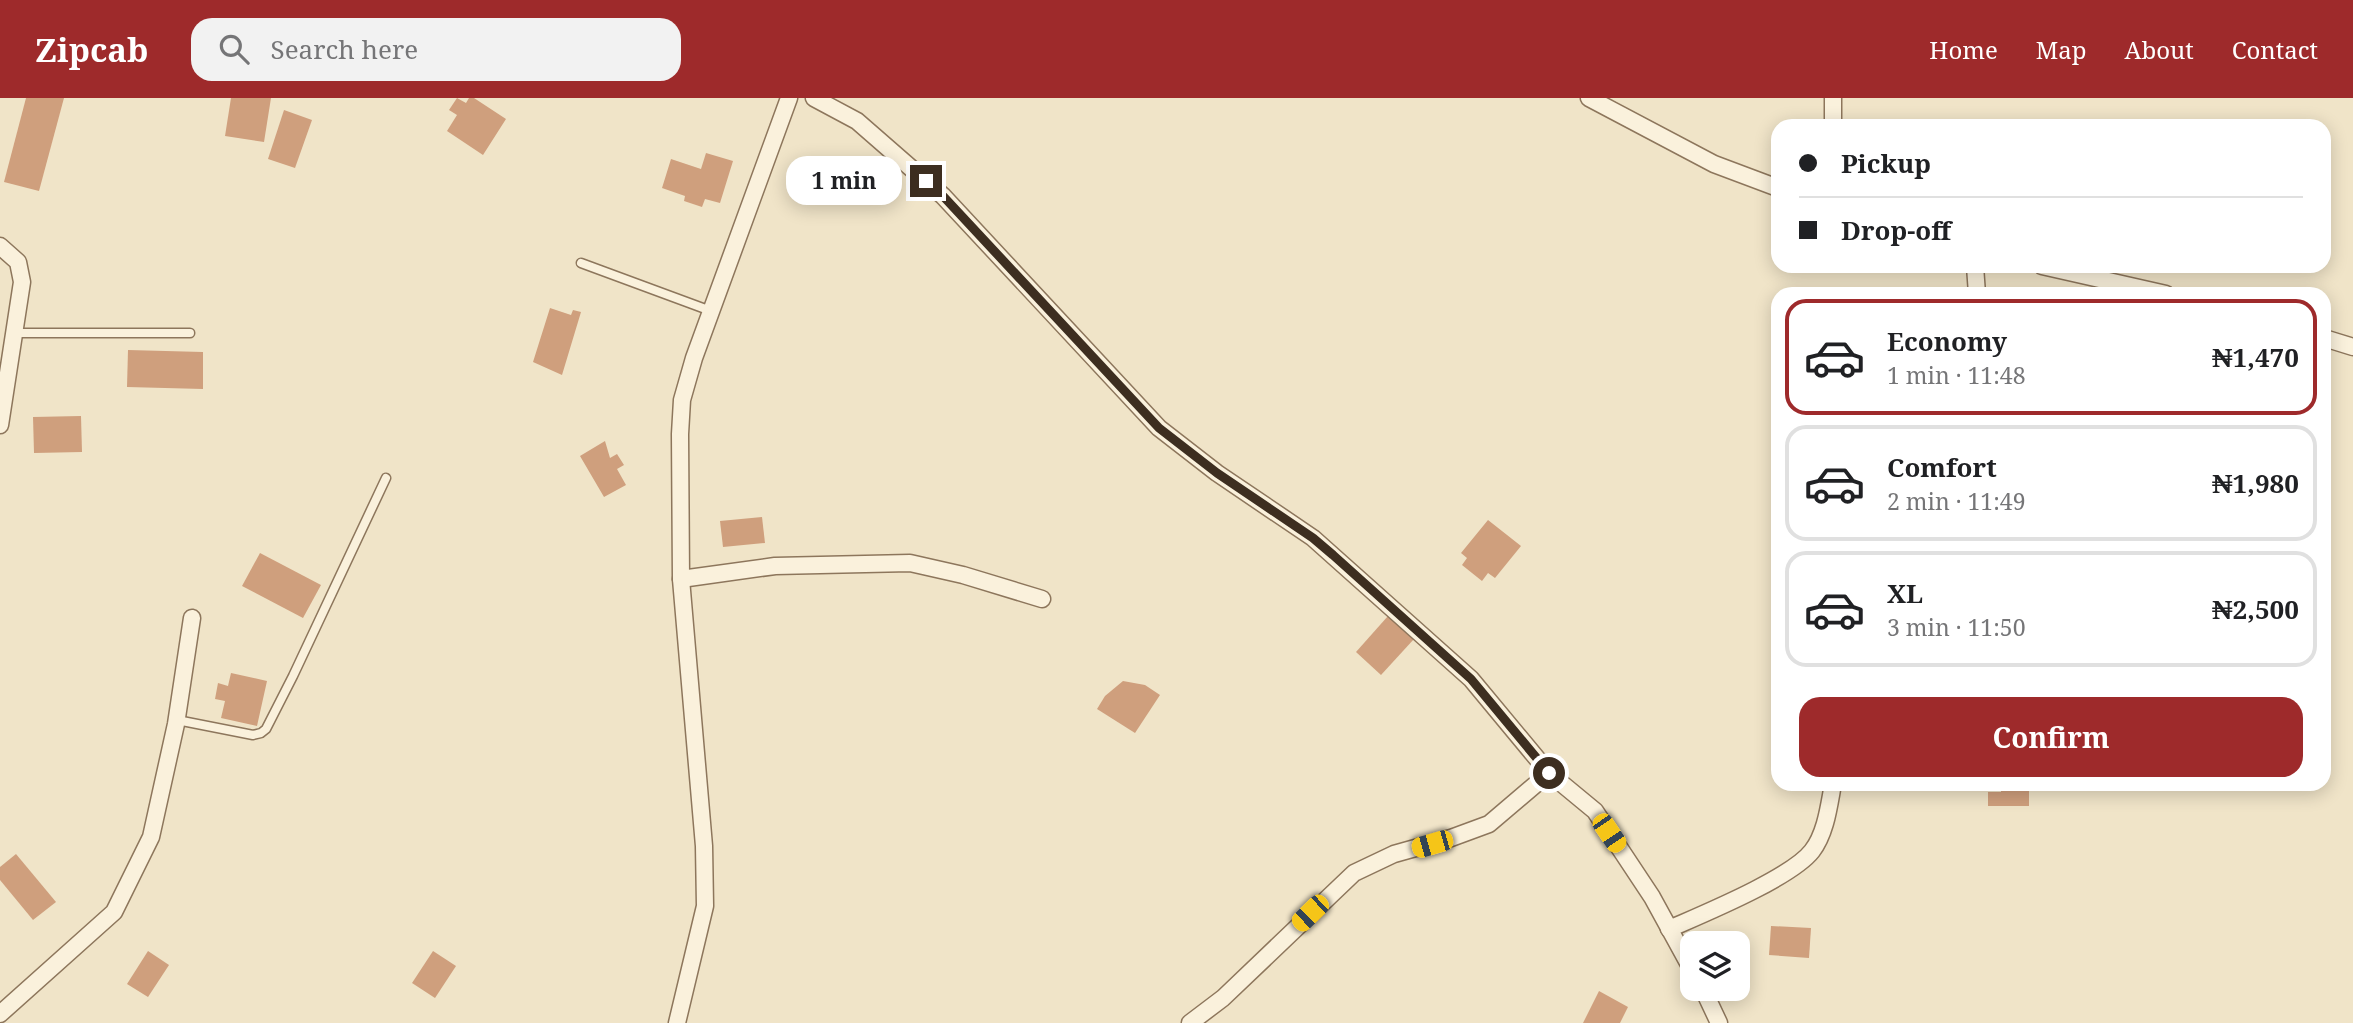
<!DOCTYPE html>
<html lang="en">
<head>
<meta charset="utf-8">
<style>
	body { margin:0; font-family:"Noto Serif",serif; background:#f2f2f2; color:#202124; height:100vh; display:flex; flex-direction:column; font-size:26px; white-space:nowrap }
	* { box-sizing:border-box; margin:0 }
	p { font-size:23px; color:#757577 }
	.icon { flex:none; width:38px; height:38px; fill:none; stroke:currentColor; stroke-width:2; stroke-linecap:round; stroke-linejoin:round }
	.map { position:relative; flex:1; overflow:hidden }
	.panel { position:absolute; left:1771px; top:189px; width:560px; height:504px; display:flex; flex-direction:column; background:#fff; border-radius:21px; box-shadow:0 4px 18px #0003 }
	.panel>* { flex:none }
	.banner { position:absolute; left:1771px; top:21px; width:560px; height:154px; border-radius:21px; box-shadow:0 4px 18px #0003; display:grid; align-content:center; height:154px; padding:0 28px; background:#fff }
	.tools { position:absolute; left:1680px; top:833px; display:grid; gap:14px }
	.tools a { display:grid; place-items:center; width:70px; height:70px; border-radius:14px; background:#fff; box-shadow:0 4px 18px #0003; font-size:35px }
	.end { position:absolute; width:32px; height:32px; margin:-16px; border:9px solid #3d2e20; background:#fff; box-shadow:0 0 0 4px #fff }
	.from { border-radius:50% }
	.bubble { position:absolute; height:49px; border-radius:21px; background:#fff; box-shadow:0 4px 18px #0003; font-size:23px; font-weight:700; line-height:49px; text-align:center }
	.car { position:absolute; width:21px; height:42px; margin:-21px -10px; border-radius:9px; box-shadow:0 0 5px 2px #0007; background:linear-gradient(#f5c518 24%,#345 0 40%,#f5c518 0 76%,#345 0 86%,#f5c518 0) }
	.banner b { display:flex; align-items:center; gap:24px; height:66px; font-size:26px }
	.banner b+b { border-top:2px solid #e0e0e0 }
	.banner i { width:18px; height:18px; background:#202124 }
	ul { padding:12px 0 0; list-style:none }
	li { display:flex; align-items:center; gap:21px; height:116px; margin:0 14px 10px; padding:0 14px; border:4px solid #e0e0e0; border-radius:21px }
	li div { flex:1 }
	li b { display:block; font-size:26px }
	li em { font-style:normal; font-weight:700 }
	li.on { border-color:#9e2a2b }
	li>.icon { width:63px; height:63px; stroke-width:1.5 }
	.primary-button { display:flex; gap:14px; margin-top:auto; padding:14px 28px }
	.primary-button a { flex:1; height:80px; border-radius:21px; background:#9e2a2b; color:#fff; font-size:28px; font-weight:700; line-height:80px; text-align:center }
	header { display:flex; align-items:center; gap:42px; box-sizing:border-box; height:98px; padding:0 35px; background:#9e2a2b; color:#fff }
	header strong { font-size:33px }
	nav { display:flex; gap:38px; margin-inline-start:auto; font-size:24px }
	.search { width:490px; height:63px; background:#f2f2f2; display:flex; align-items:center; gap:18px; box-sizing:border-box; padding:0 24px; border-radius:21px; color:#757577; font-size:26px }
	.map>svg:first-child { display:block }
</style>
</head>
<body>
<header>
<strong>Zipcab</strong>
<div class="search"><svg class="icon" aria-label="search" viewBox="0 0 24 24"><circle cx="10" cy="10" r="6"/><path d="M15 15l6 6"/></svg>Search here</div>
<nav><a>Home</a><a>Map</a><a>About</a><a>Contact</a></nav>
</header>
<div class="map">
<svg width="2353" height="925" viewBox="0 0 2353 925">
	<rect width="100%" height="100%" fill="#f0e4c8"/>
	<!-- building -->
	<g fill="#cf9f7d">
		<path d="M26 0H64L39 93 4 84Z"/>
		<path d="M231 0H271L264 44 225 38Z"/>
		<path d="M457 0 466 5 469 0H474L506 21 483 57 447 33 457 17 449 12Z"/>
		<path d="M284 12 312 22 295 70 268 61Z"/>
		<path d="M706 55 733 63 720 105 705 101 702 109 684 103 685 98 662 90 671 61 701 71Z"/>
		<path d="M550 210 571 217 573 212 581 214 562 277 533 264Z"/>
		<path d="M128 252 203 254V291L127 289Z"/>
		<path d="M81 318 82 354 34 355 33 319Z"/>
		<path d="M605 343 610 360 617 356 624 367 617 371 626 387 604 399 580 358Z"/>
		<path d="M762 419 765 445 723 449 720 423Z"/>
		<path d="M1488 422 1521 448 1495 480 1488 475 1482 483 1462 467 1467 460 1461 455Z"/>
		<path d="M260 455 321 487 303 520 242 488Z"/>
		<path d="M1388 518 1414 541 1381 577 1356 554Z"/>
		<path d="M231 575 267 583 257 628 221 620 225 603 215 601 218 585 228 588Z"/>
		<path d="M1123 583 1145 587 1160 597 1135 635 1097 611 1105 598Z"/>
		<path d="M2001 686 2029 687V708H1988V694H2001Z"/>
		<path d="M16 756 56 804 33 822 0 782V769Z"/>
		<path d="M1771 828 1811 830 1809 860 1769 857Z"/>
		<path d="M148 853 169 867 148 899 127 886Z"/>
		<path d="M433 853 456 868 435 900 412 885Z"/>
		<path d="M1599 893 1628 909 1620 925H1583Z"/>
	</g>
	<g fill="none" stroke-linecap="round" stroke-linejoin="round">
		<defs>
			<g id="service">
				<path d="M581 165 711 213"/>
				<path d="M15 235H190"/>
				<path d="M177 622 253 637 261 635 266 631 293 578 386 380"/>
			</g>
			<g id="minor">
				<path d="M814 0 857 23 943 98 1159 330 1217 375 1313 440 1471 581 1549 675 1595 713 1652 799 1692 872"/>
				<path d="M1589 0 1714 66 1778 90"/>
				<path d="M1833 0V28"/>
				<path d="M0 148 18 164 22 184 0 327"/>
				<path d="M1975 168 1977 196"/>
				<path d="M2042 168 2166 196"/>
				<path d="M2324 240 2353 249"/>
				<path d="M681 481 775 468 910 465 963 477 1042 501"/>
				<path d="M1669 831C1703 816 1791 780 1812 753 1826 735 1829 707 1833 686"/>
				<path d="M1703 891 1719 925"/>
				<path d="M0 916 114 814 151 739 176 626 192 520"/>
				<path d="M677 925 705 808 704 748 681 481 680 336 682 302 694 260 789 0"/>
				<path d="M1190 925 1223 900 1354 775 1394 756 1451 740 1489 726 1549 675"/>
			</g>
		</defs>
		<!-- service casing -->
		<use href="#service" stroke="#8d765c" stroke-width="11"/>
		<!-- minor casing -->
		<use href="#minor" stroke="#8d765c" stroke-width="19"/>
		<!-- service -->
		<use href="#service" stroke="#faf1dc" stroke-width="8"/>
		<!-- minor -->
		<use href="#minor" stroke="#faf1dc" stroke-width="16"/>
	</g>
	<g fill="none" stroke-linecap="round" stroke-linejoin="round">
		<!-- route -->
		<path stroke="#3d2e20" stroke-width="9" d="M926 83 943 98 1159 330 1217 375 1313 440 1333 457 1471 581 1549 675"/>
	</g>
</svg>
<div class="tools">
<a><svg class="icon" aria-label="layers" viewBox="0 0 24 24"><path d="M12 4l9 5-9 5-9-5zM3 14l9 5 9-5"/></svg></a>
</div>
<i class="end from" style="left:1549px;top:675px"></i>
<i class="end" style="left:926px;top:83px"></i>
<div class="bubble" style="left:786px;top:58px;width:116px">1 min</div>
<i class="car" style="left:1609px;top:735px;rotate:146deg"></i>
<i class="car" style="left:1432px;top:746px;rotate:254deg"></i>
<i class="car" style="left:1310px;top:815px;rotate:226deg"></i>
<div class="banner">
<b><i class="from"></i>Pickup</b>
<b><i></i>Drop-off</b>
</div>
<section class="panel">
<ul>
<li class="on"><svg class="icon" aria-label="car" viewBox="0 0 24 24"><path d="M5 17H2v-5l4-1 3-4h7l3 4 3 1v5h-3M9 17h6M6 11h13"/><circle cx="7" cy="17" r="2"/><circle cx="17" cy="17" r="2"/></svg><div><b>Economy</b><p>1 min · 11:48</p></div><em>₦1,470</em></li>
<li><svg class="icon" aria-label="car" viewBox="0 0 24 24"><path d="M5 17H2v-5l4-1 3-4h7l3 4 3 1v5h-3M9 17h6M6 11h13"/><circle cx="7" cy="17" r="2"/><circle cx="17" cy="17" r="2"/></svg><div><b>Comfort</b><p>2 min · 11:49</p></div><em>₦1,980</em></li>
<li><svg class="icon" aria-label="car" viewBox="0 0 24 24"><path d="M5 17H2v-5l4-1 3-4h7l3 4 3 1v5h-3M9 17h6M6 11h13"/><circle cx="7" cy="17" r="2"/><circle cx="17" cy="17" r="2"/></svg><div><b>XL</b><p>3 min · 11:50</p></div><em>₦2,500</em></li>
</ul>
<div class="primary-button"><a>Confirm</a></div>
</section>
</div>
</body>
</html>
